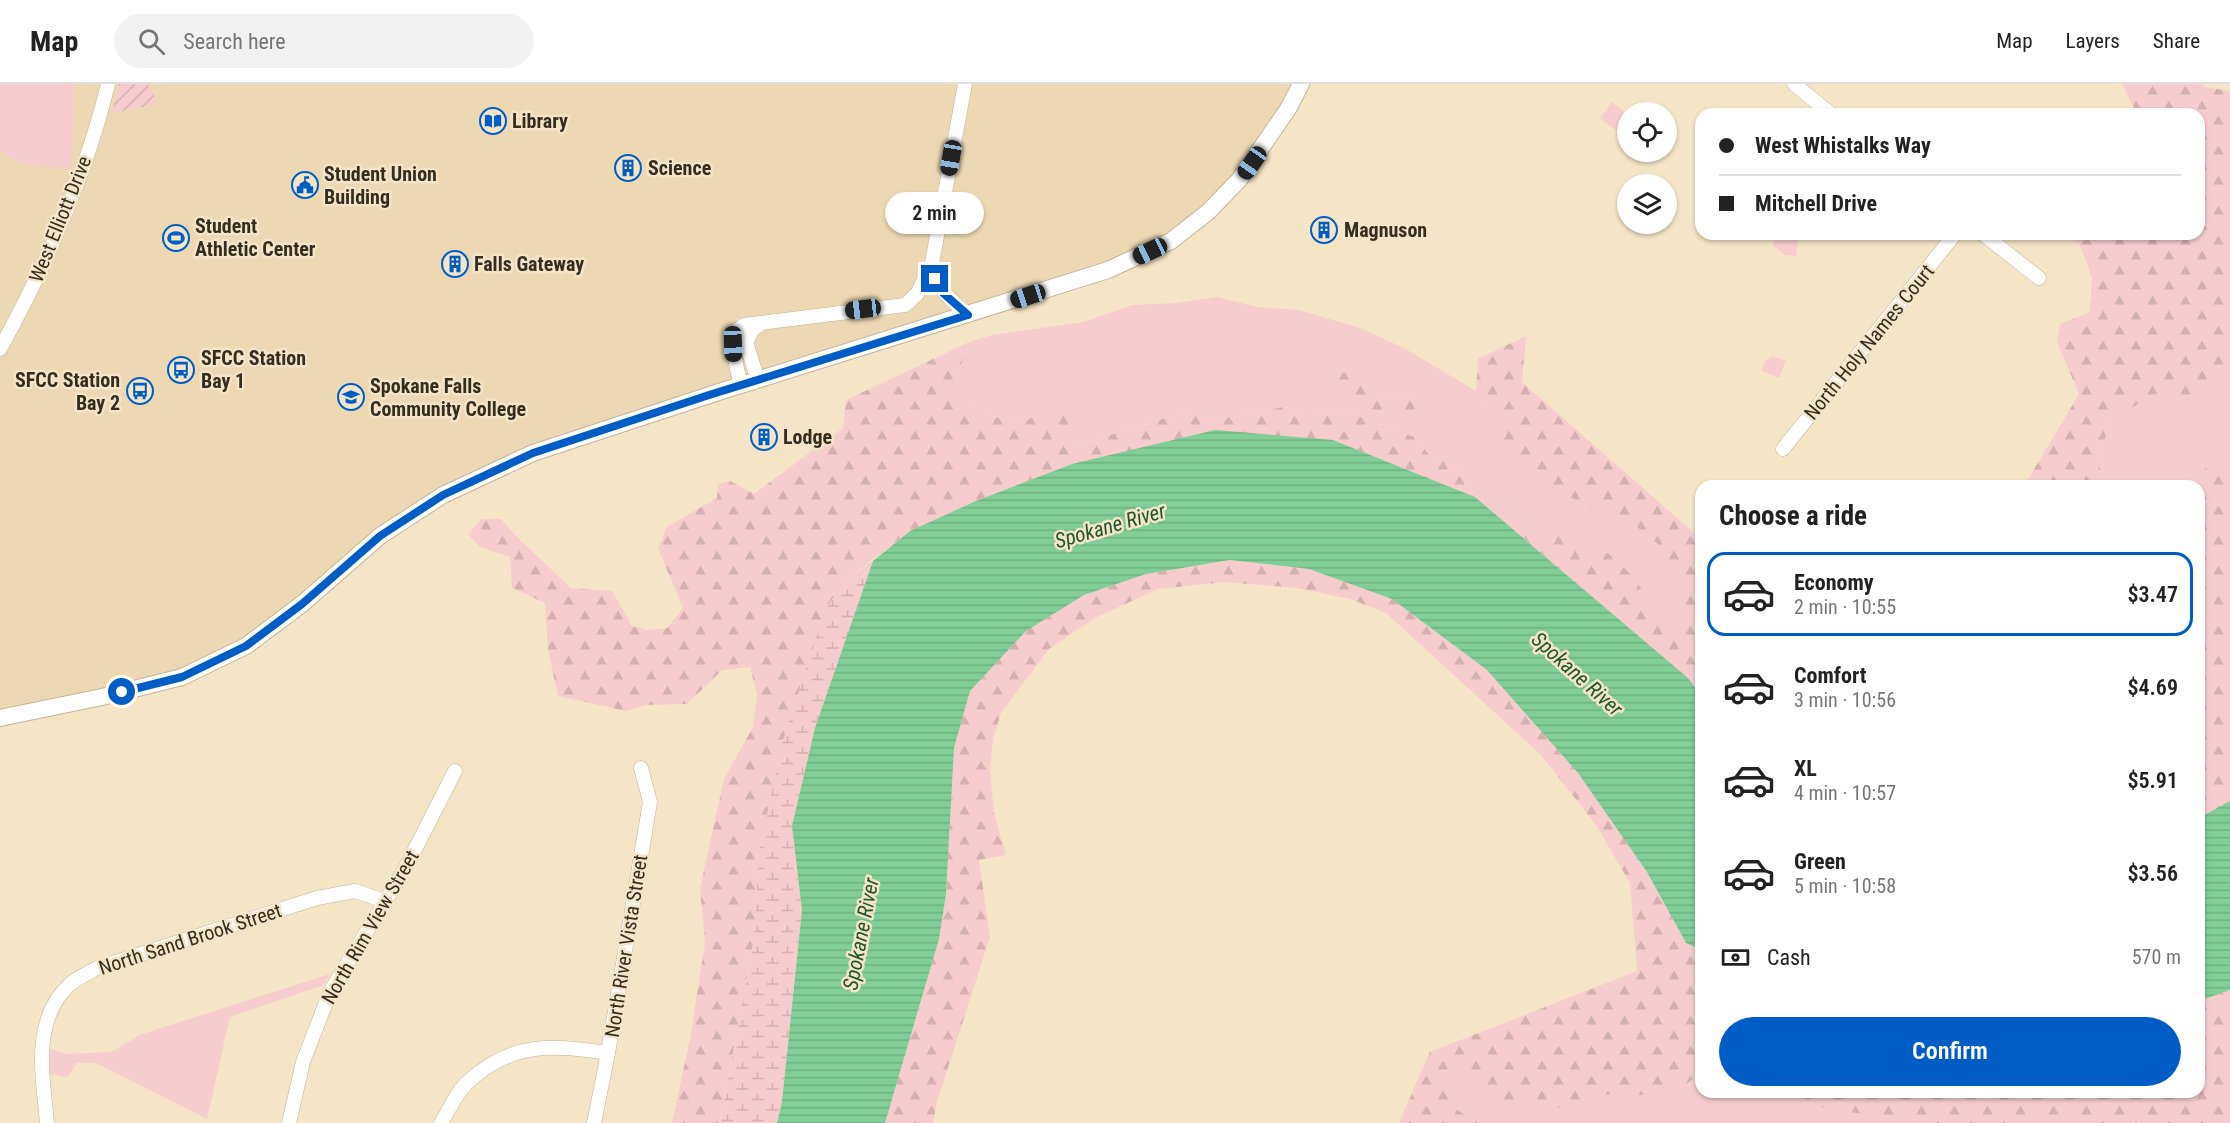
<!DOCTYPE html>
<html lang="en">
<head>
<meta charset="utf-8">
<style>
	body { margin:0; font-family:"Roboto Condensed",sans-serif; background:#f2f2f2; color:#222; height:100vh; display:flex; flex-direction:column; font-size:22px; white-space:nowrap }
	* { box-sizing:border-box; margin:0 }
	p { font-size:20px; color:#767676 }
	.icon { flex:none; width:33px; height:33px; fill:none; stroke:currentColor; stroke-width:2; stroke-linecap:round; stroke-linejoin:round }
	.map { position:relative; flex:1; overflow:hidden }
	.sheet { position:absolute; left:1695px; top:396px; width:510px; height:618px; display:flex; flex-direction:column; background:#fff; border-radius:18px; box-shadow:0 2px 4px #0004 }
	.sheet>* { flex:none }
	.top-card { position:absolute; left:1695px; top:24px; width:510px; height:132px; border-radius:18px; box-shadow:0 2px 4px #0004; display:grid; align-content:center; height:132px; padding:0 24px; background:#fff }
	.controls { position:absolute; left:1617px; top:18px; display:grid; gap:12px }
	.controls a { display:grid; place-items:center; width:60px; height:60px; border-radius:50%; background:#fff; box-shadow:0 2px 4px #0004; font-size:30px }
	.end { position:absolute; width:27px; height:27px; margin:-14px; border:8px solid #005dc6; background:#fff; box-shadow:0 0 0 3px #fff }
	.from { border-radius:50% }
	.bubble { position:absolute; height:42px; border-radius:21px; background:#fff; box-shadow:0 2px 4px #0004; font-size:20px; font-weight:600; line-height:42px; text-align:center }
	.car { position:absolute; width:18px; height:36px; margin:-18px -9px; border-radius:8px; box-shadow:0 0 4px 2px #0007; background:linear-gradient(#222 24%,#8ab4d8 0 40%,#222 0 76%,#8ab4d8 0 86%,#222 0) }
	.top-card b { display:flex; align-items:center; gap:21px; height:57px; font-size:22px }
	.top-card b+b { border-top:2px solid #e0e0e0 }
	.top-card i { width:15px; height:15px; background:#222 }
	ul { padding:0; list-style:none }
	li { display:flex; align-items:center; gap:18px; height:84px; margin:0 12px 9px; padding:0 12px; border:3px solid transparent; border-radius:18px }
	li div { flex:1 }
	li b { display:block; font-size:22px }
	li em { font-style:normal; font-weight:600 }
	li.on { border-color:#005dc6 }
	li>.icon { width:54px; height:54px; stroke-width:1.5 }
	h2 { padding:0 24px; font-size:27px; line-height:72px }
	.pay { display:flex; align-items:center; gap:15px; height:66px; padding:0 24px; font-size:22px }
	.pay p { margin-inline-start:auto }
	.primary-button { display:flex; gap:12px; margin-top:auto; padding:12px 24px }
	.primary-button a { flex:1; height:69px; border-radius:36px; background:#005dc6; color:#fff; font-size:24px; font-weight:600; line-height:69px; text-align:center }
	header { display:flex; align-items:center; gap:36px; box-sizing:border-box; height:84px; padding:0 30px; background:#fff; border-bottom:2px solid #e0e0e0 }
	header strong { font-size:28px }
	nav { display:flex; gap:33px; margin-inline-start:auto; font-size:21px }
	.search { width:420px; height:54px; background:#f2f2f2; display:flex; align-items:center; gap:15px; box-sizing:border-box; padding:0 21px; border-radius:33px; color:#767676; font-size:22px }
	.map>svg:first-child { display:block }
</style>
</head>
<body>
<header>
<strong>Map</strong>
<div class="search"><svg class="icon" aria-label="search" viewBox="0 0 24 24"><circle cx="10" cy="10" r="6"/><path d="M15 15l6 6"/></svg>Search here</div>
<nav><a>Map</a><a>Layers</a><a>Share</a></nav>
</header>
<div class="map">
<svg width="2230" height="1039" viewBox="0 0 2230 1039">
	<defs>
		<pattern id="forest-firs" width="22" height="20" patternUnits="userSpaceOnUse" patternTransform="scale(1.5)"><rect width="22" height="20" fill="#f7cccf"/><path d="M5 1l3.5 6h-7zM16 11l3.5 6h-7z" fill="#d4b0b1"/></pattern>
		<pattern id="wetland-marsh" width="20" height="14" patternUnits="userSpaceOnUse" patternTransform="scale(1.5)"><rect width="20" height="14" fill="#f7cccf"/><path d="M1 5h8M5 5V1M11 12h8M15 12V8" fill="none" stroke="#d4b0b1"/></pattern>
		<pattern id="garden-furrows" width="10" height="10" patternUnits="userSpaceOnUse" patternTransform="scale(1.5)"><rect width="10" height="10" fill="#f7cccf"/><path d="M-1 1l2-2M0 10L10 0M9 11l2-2" fill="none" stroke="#d4b0b1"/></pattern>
		<pattern id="water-rules" width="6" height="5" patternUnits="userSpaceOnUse" patternTransform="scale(1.5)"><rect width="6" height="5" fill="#81ce98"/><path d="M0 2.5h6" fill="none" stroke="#70b183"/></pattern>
	</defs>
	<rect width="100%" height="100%" fill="#f5e5c7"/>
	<!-- built -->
	<path fill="#ecd8b3" d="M0 0H1301L1264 61 1171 157 725 306 443 411 302 520 182 593 0 634Z"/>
	<!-- green -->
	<g fill="#f7cccf" fill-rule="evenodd">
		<path d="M0 0H75L71 84H53L20 79 0 66Z"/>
		<path d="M1612 18 1627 30V55L1600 34Z"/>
		<path d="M1779 150H1799L1796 172 1785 171 1772 161Z"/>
		<path d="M2230 155V717L2199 734V402H2105L2096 379 2112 335Z"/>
		<path d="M1217 213 1257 223 1299 226 1360 244 1404 264 1476 307 1497 329 1701 455V611L1688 594 1475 413 1454 381 1429 371 1417 354 1358 332 1283 323 1217 336 1191 330 1176 331 1081 360 1025 337 983 331 953 303 969 258 992 251 1084 238 1132 221 1177 219ZM1351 289C1376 314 1381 320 1416 308L1382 329Z"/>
		<path d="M1772 272 1786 277 1779 294 1761 286 1765 277Z"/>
		<path d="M1701 866V1008H2199V917L2230 906V1039H1399L1430 968Z"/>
		<path d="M330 890 323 901 230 933 207 1035 96 979H77L68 993 50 990 49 964 67 970 111 968 142 950Z"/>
	</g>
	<!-- forest -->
	<g fill="url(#forest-firs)">
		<path d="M2122 0H2202L2205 3 2230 7V280H2223L2200 310 2183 311 2165 305 2112 335 2096 379 2113 402H2024L2079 310 2057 258 2060 240 2090 228 2092 193 2079 159 2057 150H2199V30H2137Z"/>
		<path d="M1526 252 1522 298 1701 455V611L1688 594 1517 448 1555 450 1609 470 1634 493 1663 542 1674 549 1687 545 1689 536 1681 501 1664 465 1637 443 1554 406 1523 388 1500 361 1497 329 1476 307 1478 275Z"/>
		<path d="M969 258 953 303 983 331 1025 337 1056 323 1070 332 1077 344 1074 358 1081 360 1176 331 1191 330 1217 336 1283 323 1358 332 1417 354 1429 371 1454 381 1475 413 1333 356 1072 380 976 417 910 447 842 499 759 767 754 855 720 1039H672L690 955 705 859 700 804 724 695 753 643 757 610 750 583 722 586 687 620 646 621 626 627 558 612 548 566 545 519 512 504 510 473 480 463 468 450 481 435H501L517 453 571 504 612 507 632 542 648 546 667 544 683 524 658 464 667 443 717 414 718 400 730 397 754 410 843 344 846 316Z"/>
		<path d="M1336 288 1351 289C1376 314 1381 320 1416 308L1424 314 1421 322C1388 338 1364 322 1334 309L1329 299Z"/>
		<path d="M2230 364V717L2199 734V613L2201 610 2199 542 2211 537 2216 521 2199 509V402H2189L2190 397Z"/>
		<path d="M1230 476 1309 485 1392 515 1487 586 1578 689 1647 788 1686 859 1701 866V989C1690 999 1671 1010 1655 1011 1638 1013 1621 1006 1603 1012 1590 1016 1582 1024 1568 1025 1549 1022 1519 1021 1501 1015 1480 1008 1473 981 1447 996 1447 1007 1451 1019 1459 1027 1466 1033 1479 1034 1486 1039H1399L1430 968 1637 887 1630 799 1596 741 1541 671 1386 529 1350 515 1296 504 1225 498 1158 505 1095 534 1049 565 1001 629 993 655 990 687 994 729 1006 771 979 776 990 853 937 1018 933 1039H885L939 855 946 810 954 664 970 607 1026 547 1084 511 1146 490Z"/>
		<path d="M2230 906V1039H2088L2081 1032 2046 1033 2023 1039H1918L1814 1022 1803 1013V1008H2199V917Z"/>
	</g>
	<!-- wetland -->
	<path fill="url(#wetland-marsh)" d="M873 477 815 644 792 742 802 826 782 1018 777 1039H720L754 855 759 767 783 656 825 527 842 499Z"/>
	<!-- garden -->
	<path fill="url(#garden-furrows)" d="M119 0H148L158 20 112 29Z"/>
	<!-- water -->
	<g fill="url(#water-rules)">
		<path d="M1215 346 1333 356 1475 413 1688 594 1701 611V866L1686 859 1647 788 1578 689 1487 586 1392 515 1309 485 1230 476 1146 490 1084 511 1026 547 970 607 954 664 946 810 939 855 885 1039H777L782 1018 802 826 792 742 815 644 873 477 910 447 976 417 1072 380Z"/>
		<path d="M2230 717V906L2199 917V734Z"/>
	</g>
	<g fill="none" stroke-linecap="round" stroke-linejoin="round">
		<defs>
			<g id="minor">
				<path d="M1794 0 1831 30"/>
				<path d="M1983 150 2039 194"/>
				<path d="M932 179C937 206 948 213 968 231"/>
				<path d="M0 265C45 183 86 91 108 0"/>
				<path d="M758 296 746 259 752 246 762 239"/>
				<path d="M741 301C736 282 732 267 736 247L744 241 905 221 917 210 932 179 965 0"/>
				<path d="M1783 365 1955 150"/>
				<path d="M47 1039C43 993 31 937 69 901 77 894 88 889 97 884L317 814 355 807 385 817"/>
				<path d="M289 1039 303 978 330 908 406 783 455 687"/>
				<path d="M441 1039C449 1026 457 1007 469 997 513 957 554 961 608 969"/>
				<path d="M594 1039 608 969 650 718 641 684"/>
			</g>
			<path id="major" d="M0 634 102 613 182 593 246 562 302 520 380 452 443 411 533 369 725 306 1108 186 1171 157 1208 128 1239 96 1288 25 1301 0"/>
		</defs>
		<!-- minor casing -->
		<use href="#minor" stroke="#c3b396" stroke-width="15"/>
		<!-- major casing -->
		<use href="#major" stroke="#c3b396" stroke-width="18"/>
		<!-- minor -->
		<use href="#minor" stroke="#fff" stroke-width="14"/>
		<!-- major -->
		<use href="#major" stroke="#fff" stroke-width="16"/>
	</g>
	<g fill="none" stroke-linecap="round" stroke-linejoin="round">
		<!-- route -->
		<path stroke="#005dc6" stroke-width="8" d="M122 608 182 593 246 562 302 520 380 452 443 411 533 369 709 311 968 231 943 209 935 195"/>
	</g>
	<!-- icons -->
	<defs>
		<symbol id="library-ring" viewBox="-11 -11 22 22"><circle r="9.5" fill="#f5e5c7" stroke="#005dc6" stroke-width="1.5"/><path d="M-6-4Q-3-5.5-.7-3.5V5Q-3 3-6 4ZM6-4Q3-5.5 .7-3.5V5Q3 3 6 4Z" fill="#005dc6"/></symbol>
		<symbol id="building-ring" viewBox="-11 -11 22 22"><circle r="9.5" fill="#f5e5c7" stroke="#005dc6" stroke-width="1.5"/><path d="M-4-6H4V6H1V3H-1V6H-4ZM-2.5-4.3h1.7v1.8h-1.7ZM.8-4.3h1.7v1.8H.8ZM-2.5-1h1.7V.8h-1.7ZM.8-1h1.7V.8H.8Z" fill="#005dc6"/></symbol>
		<symbol id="civic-ring" viewBox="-11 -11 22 22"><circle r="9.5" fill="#f5e5c7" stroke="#005dc6" stroke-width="1.5"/><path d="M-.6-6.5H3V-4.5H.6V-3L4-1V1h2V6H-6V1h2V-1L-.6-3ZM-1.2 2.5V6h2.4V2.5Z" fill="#005dc6"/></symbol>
		<symbol id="stadium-ring" viewBox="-11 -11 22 22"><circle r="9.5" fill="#f5e5c7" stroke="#005dc6" stroke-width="1.5"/><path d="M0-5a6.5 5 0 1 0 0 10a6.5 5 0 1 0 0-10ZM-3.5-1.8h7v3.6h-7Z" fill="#005dc6"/></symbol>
		<symbol id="bus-ring" viewBox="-11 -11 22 22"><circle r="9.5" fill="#f5e5c7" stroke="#005dc6" stroke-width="1.5"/><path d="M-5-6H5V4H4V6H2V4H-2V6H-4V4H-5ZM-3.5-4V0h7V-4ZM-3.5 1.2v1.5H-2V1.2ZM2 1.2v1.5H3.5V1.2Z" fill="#005dc6"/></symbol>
		<symbol id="university-ring" viewBox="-11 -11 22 22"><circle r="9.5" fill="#f5e5c7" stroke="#005dc6" stroke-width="1.5"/><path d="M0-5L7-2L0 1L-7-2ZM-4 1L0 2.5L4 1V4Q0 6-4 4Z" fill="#005dc6"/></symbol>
	</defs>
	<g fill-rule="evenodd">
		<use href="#library-ring" x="478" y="22" width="30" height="30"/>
		<use href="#building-ring" x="613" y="69" width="30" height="30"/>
		<use href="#civic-ring" x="290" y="86" width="30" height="30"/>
		<use href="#building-ring" x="1309" y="131" width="30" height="30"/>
		<use href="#stadium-ring" x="161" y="139" width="30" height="30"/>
		<use href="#building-ring" x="440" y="165" width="30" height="30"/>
		<use href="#bus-ring" x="166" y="271" width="30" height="30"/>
		<use href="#bus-ring" x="125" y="292" width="30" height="30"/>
		<use href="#university-ring" x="336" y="298" width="30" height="30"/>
		<use href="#building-ring" x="749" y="338" width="30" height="30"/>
	</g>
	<g text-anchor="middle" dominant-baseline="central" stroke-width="5" stroke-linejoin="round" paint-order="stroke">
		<!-- poi labels -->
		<g font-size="20" font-weight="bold" fill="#342e22" stroke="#f5e5c7" text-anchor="start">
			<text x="512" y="37">Library</text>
			<text x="648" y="84">Science</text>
			<text x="324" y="90">Student Union<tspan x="324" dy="23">Building</tspan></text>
			<text x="195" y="142">Student<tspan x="195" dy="23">Athletic Center</tspan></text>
			<text x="1344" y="146">Magnuson</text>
			<text x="474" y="180">Falls Gateway</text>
			<text x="201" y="274">SFCC Station<tspan x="201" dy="23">Bay 1</tspan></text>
			<text x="120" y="296" text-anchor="end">SFCC Station<tspan x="120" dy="23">Bay 2</tspan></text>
			<text x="370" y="302">Spokane Falls<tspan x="370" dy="23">Community College</tspan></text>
			<text x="783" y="353">Lodge</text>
		</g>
		<!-- street labels -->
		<g font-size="20" fill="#342e22" stroke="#f5e5c7">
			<text transform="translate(60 135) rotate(-68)">West Elliott Drive</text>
			<text transform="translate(1869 258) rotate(-51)">North Holy Names Court</text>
			<text transform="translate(370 843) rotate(-60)">North Rim View Street</text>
			<text transform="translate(190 855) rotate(-18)">North Sand Brook Street</text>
			<text transform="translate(626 862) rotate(-81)">North River Vista Street</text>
		</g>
		<!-- water labels -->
		<g font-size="21" font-style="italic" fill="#1f5633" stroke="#f5e5c7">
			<text transform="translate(1110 442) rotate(-16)">Spokane River</text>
			<text transform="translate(1577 590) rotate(42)">Spokane River</text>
			<text transform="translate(861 850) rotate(-79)">Spokane River</text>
		</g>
	</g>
</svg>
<div class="controls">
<a><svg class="icon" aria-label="locate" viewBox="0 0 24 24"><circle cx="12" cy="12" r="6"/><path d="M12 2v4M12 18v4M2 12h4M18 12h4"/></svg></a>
<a><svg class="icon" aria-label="layers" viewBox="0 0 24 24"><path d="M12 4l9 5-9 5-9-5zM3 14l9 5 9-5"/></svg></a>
</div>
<i class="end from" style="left:122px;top:608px"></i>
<i class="end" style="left:935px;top:195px"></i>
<div class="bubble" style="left:885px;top:108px;width:99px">2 min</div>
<i class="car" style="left:951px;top:74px;rotate:190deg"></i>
<i class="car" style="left:1252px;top:79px;rotate:215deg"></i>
<i class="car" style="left:1150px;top:167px;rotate:245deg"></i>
<i class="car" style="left:1028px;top:212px;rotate:252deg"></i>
<i class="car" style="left:863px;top:225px;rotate:263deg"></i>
<i class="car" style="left:733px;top:260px;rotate:178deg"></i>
<div class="top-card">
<b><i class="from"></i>West Whistalks Way</b>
<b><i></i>Mitchell Drive</b>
</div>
<section class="sheet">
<h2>Choose a ride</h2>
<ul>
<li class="on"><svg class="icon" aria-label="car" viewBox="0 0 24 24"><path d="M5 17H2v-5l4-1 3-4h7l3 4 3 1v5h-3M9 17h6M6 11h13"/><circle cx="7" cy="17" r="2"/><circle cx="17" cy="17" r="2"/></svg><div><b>Economy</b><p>2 min · 10:55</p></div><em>$3.47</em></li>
<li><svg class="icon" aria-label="car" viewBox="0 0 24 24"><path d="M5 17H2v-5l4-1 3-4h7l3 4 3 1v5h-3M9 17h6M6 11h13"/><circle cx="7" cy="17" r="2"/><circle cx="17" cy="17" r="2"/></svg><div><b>Comfort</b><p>3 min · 10:56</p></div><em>$4.69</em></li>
<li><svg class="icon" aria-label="car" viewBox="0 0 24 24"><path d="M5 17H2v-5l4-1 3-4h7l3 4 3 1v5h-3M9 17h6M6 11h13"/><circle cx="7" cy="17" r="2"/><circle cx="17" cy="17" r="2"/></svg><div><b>XL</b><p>4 min · 10:57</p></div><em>$5.91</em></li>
<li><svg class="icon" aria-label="car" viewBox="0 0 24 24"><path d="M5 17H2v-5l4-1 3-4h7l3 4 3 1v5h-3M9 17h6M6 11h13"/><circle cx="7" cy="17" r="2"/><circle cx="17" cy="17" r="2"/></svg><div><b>Green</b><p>5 min · 10:58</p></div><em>$3.56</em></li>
</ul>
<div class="pay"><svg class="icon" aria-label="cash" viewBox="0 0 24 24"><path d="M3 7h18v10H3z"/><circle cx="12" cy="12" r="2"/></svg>Cash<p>570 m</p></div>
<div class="primary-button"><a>Confirm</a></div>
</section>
</div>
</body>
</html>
